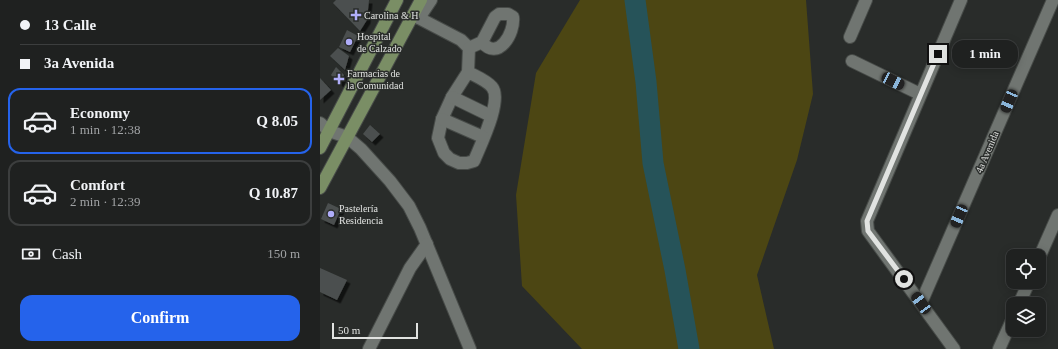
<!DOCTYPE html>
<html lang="en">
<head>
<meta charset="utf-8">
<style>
	body { margin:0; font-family:Georgia,serif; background:#272929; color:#f1f3f6; height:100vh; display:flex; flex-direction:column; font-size:15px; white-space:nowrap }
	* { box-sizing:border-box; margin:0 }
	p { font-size:13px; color:#a1a3a5 }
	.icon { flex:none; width:22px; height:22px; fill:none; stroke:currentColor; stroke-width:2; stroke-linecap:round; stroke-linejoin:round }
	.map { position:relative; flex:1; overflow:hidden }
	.sheet { display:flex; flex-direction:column; background:#1f2120; width:320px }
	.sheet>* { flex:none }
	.guide { display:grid; align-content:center; height:88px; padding:0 20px; background:#1f2120 }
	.tools { position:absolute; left:686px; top:249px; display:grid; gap:8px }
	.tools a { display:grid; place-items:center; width:40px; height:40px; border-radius:8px; background:#1f2120; box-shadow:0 2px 10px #0003,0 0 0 1px #3c3e3e; font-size:20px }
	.scale { position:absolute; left:12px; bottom:10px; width:86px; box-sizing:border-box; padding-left:4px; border:2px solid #e1e3e1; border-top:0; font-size:11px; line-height:14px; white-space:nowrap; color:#e1e3e1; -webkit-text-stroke:3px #292c2a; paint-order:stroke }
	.end { position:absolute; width:18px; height:18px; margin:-9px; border:5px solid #e1e3e1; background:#111; box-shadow:0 0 0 2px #111 }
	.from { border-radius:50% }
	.bubble { position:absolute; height:28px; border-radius:12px; background:#1f2120; box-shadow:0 2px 10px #0003,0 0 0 1px #3c3e3e; font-size:13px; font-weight:600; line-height:28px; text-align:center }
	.car { position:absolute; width:12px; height:24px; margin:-12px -6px; border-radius:5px; box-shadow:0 0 3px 1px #0007; background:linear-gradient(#222 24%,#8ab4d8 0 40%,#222 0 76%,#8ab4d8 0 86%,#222 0) }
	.guide b { display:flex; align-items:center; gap:14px; height:38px; font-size:15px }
	.guide b+b { border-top:1px solid #3c3e3e }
	.guide i { width:10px; height:10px; background:#f1f3f6 }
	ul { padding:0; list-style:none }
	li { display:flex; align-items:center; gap:12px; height:66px; margin:0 8px 6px; padding:0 12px; border:2px solid #3c3e3e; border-radius:12px }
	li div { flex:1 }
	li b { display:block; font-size:15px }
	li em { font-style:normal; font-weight:600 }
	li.on { border-color:#2563eb }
	li>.icon { width:36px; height:36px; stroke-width:1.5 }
	.pay { display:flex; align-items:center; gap:10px; height:44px; padding:0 20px; font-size:15px }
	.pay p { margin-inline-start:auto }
	.button { display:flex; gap:8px; margin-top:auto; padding:8px 20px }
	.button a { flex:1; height:46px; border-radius:12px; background:#2563eb; color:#fff; font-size:16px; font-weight:600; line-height:46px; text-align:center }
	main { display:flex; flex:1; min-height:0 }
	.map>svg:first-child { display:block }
</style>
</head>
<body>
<main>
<section class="sheet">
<div class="guide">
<b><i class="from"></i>13 Calle</b>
<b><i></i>3a Avenida</b>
</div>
<ul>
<li class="on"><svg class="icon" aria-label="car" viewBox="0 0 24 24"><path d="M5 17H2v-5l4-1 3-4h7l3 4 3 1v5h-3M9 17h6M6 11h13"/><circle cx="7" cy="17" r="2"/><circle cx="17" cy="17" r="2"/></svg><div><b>Economy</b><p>1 min · 12:38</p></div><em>Q 8.05</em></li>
<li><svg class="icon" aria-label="car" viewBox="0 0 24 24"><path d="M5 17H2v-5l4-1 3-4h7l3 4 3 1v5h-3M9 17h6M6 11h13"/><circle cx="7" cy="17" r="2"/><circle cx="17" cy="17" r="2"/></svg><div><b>Comfort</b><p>2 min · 12:39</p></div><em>Q 10.87</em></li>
</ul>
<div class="pay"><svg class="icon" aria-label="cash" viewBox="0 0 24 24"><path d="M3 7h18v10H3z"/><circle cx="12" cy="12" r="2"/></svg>Cash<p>150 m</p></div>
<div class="button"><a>Confirm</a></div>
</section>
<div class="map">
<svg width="738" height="349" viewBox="0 0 738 349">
	<defs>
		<filter id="shadow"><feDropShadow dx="3.5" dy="3.5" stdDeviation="0" flood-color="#0009"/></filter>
	</defs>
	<rect width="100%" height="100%" fill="#292c2a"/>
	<!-- green -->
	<path fill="#4c4613" d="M260 0H486L493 94 477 160 437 275 454 349H262L202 286 196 195 216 73Z"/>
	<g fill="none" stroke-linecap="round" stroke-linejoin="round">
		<!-- river -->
		<path stroke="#265359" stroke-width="21" d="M315 0 326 82 333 163 355 270 369 349"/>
	</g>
	<!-- building -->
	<g fill="#4b504f" filter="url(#shadow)">
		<path d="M16 0H49L47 20 40 31 13 3Z"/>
		<path d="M27 30 38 36 30 52 19 47Z"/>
		<path d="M18 48 29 56 25 70 10 56Z"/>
		<path d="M16 67 24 75 20 84 11 75Z"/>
		<path d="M0 78 11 90 0 100Z"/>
		<path d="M50 125 60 134 52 142 43 134Z"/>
		<path d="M8 203 21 209 14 225 1 219Z"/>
		<path d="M0 268 27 280 17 300 0 292Z"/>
	</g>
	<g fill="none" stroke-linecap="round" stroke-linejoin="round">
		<defs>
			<g id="minor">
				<path d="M93 15 141 40 149 48 148 72 132 97 122 119 118 138 124 153 130 159 139 163H147L154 161C160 146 183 100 172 87 166 80 155 76 148 72"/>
				<path d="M99 18 111 0"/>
				<path d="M530 37 546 0"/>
				<path d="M149 48 162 42 175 17 179 14H188L193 17C195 33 178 62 162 42"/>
				<path d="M532 61 600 94"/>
				<path d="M132 97 171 116"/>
				<path d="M122 119 163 137"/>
				<path d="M0 123 9 131 27 137 41 149 70 181 89 206 100 228 150 349"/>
				<path d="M719 258 738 215"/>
				<path d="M601 303 733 0"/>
				<path d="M699 304 709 282"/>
				<path d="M49 349 90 268 107 244"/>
				<path d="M634 349 548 231 547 221 641 0"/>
				<path d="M679 349 693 318"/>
			</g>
			<g id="major">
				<path d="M0 148 77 0"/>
				<path d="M0 188 101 0"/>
			</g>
		</defs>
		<!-- minor casing -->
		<use href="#minor" stroke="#474b48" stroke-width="14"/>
		<!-- major casing -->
		<use href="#major" stroke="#474b48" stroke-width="14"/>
		<!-- minor -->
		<use href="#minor" stroke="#707571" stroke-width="12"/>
		<!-- major -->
		<use href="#major" stroke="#7a8e65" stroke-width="12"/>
	</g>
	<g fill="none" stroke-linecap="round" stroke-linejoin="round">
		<!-- route -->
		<path stroke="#e1e3e1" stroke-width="5" d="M584 279 548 231 547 221 618 54"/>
	</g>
	<!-- markers -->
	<g fill="#b0aefa" stroke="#292c2a" stroke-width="1.5">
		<path d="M34 9h4v4h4v4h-4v4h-4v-4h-4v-4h4z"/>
		<circle cx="29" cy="42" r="4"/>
		<path d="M17 73h4v4h4v4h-4v4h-4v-4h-4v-4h4z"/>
		<circle cx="11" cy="214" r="4"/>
	</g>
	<g text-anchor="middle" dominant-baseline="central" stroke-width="3" stroke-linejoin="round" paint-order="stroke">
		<!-- poi labels -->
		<g font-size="10" fill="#e1e3e1" stroke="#292c2a" text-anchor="start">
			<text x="44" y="15">Carolina &amp; H</text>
			<text x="37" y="36">Hospital<tspan x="37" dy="12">de Calzado</tspan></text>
			<text x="27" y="73">Farmacias de<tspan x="27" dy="12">la Comunidad</tspan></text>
			<text x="19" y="208">Pastelería<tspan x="19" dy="12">Residencia</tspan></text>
		</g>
		<!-- street labels -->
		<g font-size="10" fill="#e1e3e1" stroke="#292c2a">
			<text transform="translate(667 152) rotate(-67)">4a Avenida</text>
		</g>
	</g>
</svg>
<div class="tools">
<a><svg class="icon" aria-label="locate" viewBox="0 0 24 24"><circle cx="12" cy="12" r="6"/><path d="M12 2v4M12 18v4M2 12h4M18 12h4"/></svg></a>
<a><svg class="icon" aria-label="layers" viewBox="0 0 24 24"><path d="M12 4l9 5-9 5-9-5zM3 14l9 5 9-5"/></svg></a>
</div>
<div class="scale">50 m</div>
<i class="end from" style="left:584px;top:279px"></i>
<i class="end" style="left:618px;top:54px"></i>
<div class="bubble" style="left:632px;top:40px;width:66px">1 min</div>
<i class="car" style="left:573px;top:81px;rotate:116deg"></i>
<i class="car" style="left:689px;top:101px;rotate:203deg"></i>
<i class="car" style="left:639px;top:216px;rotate:203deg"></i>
<i class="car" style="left:601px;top:303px;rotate:324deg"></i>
</div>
</main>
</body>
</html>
